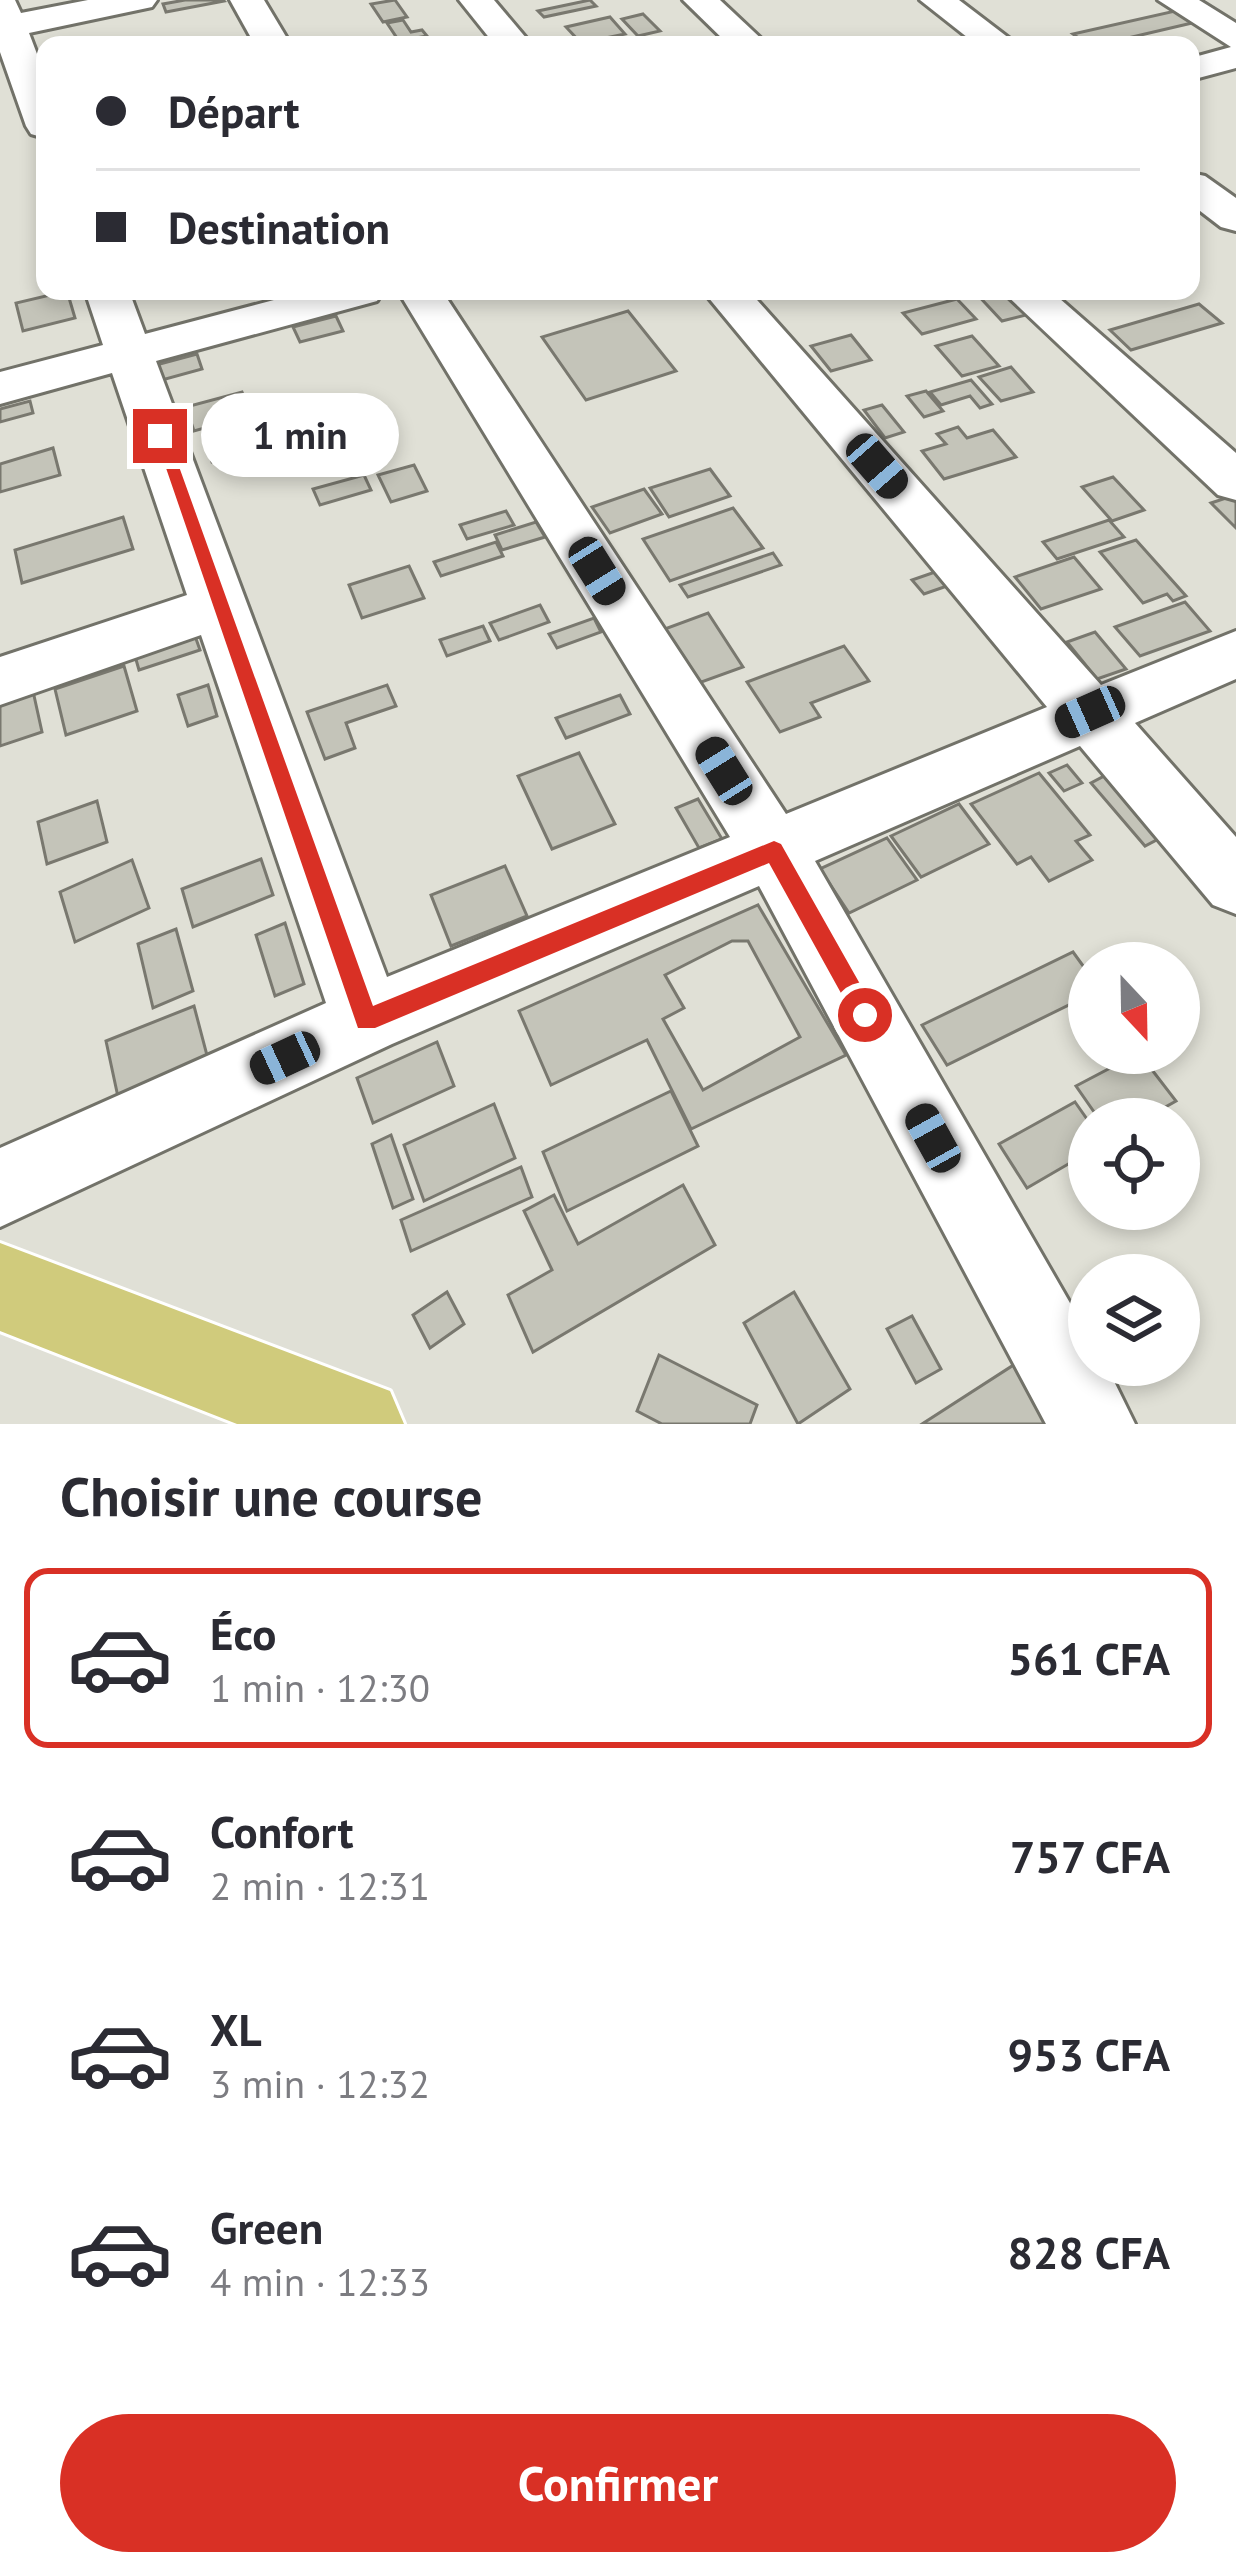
<!DOCTYPE html>
<html lang="fr">
<head>
<meta charset="utf-8">
<style>
	body { margin:0; font-family:"PT Sans",sans-serif; background:#f7f7f7; color:#2b2b33; height:100vh; display:flex; flex-direction:column; font-size:45px; white-space:nowrap }
	* { box-sizing:border-box; margin:0 }
	p { font-size:39px; color:#7c7c81 }
	.icon { flex:none; width:66px; height:66px; fill:none; stroke:currentColor; stroke-width:2; stroke-linecap:round; stroke-linejoin:round }
	.map { position:relative; height:1424px; overflow:hidden }
	.details { display:flex; flex-direction:column; background:#fff; flex:1 }
	.details>* { flex:none }
	.banner { position:absolute; left:36px; top:36px; width:1164px; height:264px; border-radius:24px; box-shadow:0 6px 18px #0003; display:grid; align-content:center; height:264px; padding:0 60px; background:#fff }
	.needle { width:78px; rotate:158deg }
	.buttons { position:absolute; left:1068px; top:942px; display:grid; gap:24px }
	.buttons a { display:grid; place-items:center; width:132px; height:132px; border-radius:50%; background:#fff; box-shadow:0 6px 18px #0003; font-size:60px }
	.end { position:absolute; width:54px; height:54px; margin:-27px; border:15px solid #d93025; background:#fff; box-shadow:0 0 0 6px #fff }
	.from { border-radius:50% }
	.bubble { position:absolute; height:84px; border-radius:42px; background:#fff; box-shadow:0 6px 18px #0003; font-size:39px; font-weight:600; line-height:84px; text-align:center }
	.car { position:absolute; width:36px; height:72px; margin:-36px -18px; border-radius:15px; box-shadow:0 0 9px 3px #0007; background:linear-gradient(#222 24%,#8ab4d8 0 40%,#222 0 76%,#8ab4d8 0 86%,#222 0) }
	.banner b { display:flex; align-items:center; gap:42px; height:114px; font-size:45px }
	.banner b+b { border-top:3px solid #e1e1e2 }
	.banner i { width:30px; height:30px; background:#2b2b33 }
	ul { padding:0; list-style:none }
	li { display:flex; align-items:center; gap:36px; height:180px; margin:0 24px 18px; padding:0 36px; border:6px solid transparent; border-radius:24px }
	li div { flex:1 }
	li b { display:block; font-size:45px }
	li em { font-style:normal; font-weight:600 }
	li.selected { border-color:#d93025 }
	li>.icon { width:108px; height:108px; stroke-width:1.5 }
	h2 { padding:0 60px; font-size:54px; line-height:144px }
	.cta { display:flex; gap:24px; margin-top:auto; padding:24px 60px }
	.cta a { flex:1; height:138px; border-radius:72px; background:#d93025; color:#fff; font-size:48px; font-weight:600; line-height:138px; text-align:center }
	.map>svg:first-child { display:block }
</style>
</head>
<body>
<div class="map">
<svg width="1236" height="1424" viewBox="0 0 1236 1424">
	<rect width="100%" height="100%" fill="#e0e0d6"/>
	<!-- building -->
	<g fill="#c4c4b9" stroke="#79786f" stroke-width="3" fill-rule="evenodd">
		<path d="M185 0H223L224 1 166 12 163 4Z"/>
		<path d="M395 0 407 17 383 22 371 4Z"/>
		<path d="M590 0 596 6 544 17 538 11Z"/>
		<path d="M1175 11 1192 23 1098 45H1088L1073 34Z"/>
		<path d="M643 14 660 31 638 36 622 19Z"/>
		<path d="M610 17 625 34 581 43 566 27Z"/>
		<path d="M403 20 411 32 422 30 427 36 399 41 387 23Z"/>
		<path d="M67 291 75 318 23 331 16 303Z"/>
		<path d="M974 291H1013L1034 313 1002 321Z"/>
		<path d="M957 299 976 319 922 334 903 313Z"/>
		<path d="M1199 304 1222 323 1131 350 1110 330Z"/>
		<path d="M628 311 676 371 586 400 542 337Z"/>
		<path d="M336 316 343 331 300 342 293 327Z"/>
		<path d="M851 335 871 360 831 371 811 346Z"/>
		<path d="M972 336 999 366 962 376 936 346Z"/>
		<path d="M197 354 202 369 162 380 156 365Z"/>
		<path d="M1011 367 1033 392 1001 401 979 377Z"/>
		<path d="M971 380 992 404 980 408 970 396 941 405 930 392Z"/>
		<path d="M926 391 943 411 924 417 907 396Z"/>
		<path d="M242 392 251 415 194 431 186 407Z"/>
		<path d="M30 401 33 413 0 422V409Z"/>
		<path d="M882 405 904 432 885 438 864 410Z"/>
		<path d="M263 424 272 444 212 462 205 440Z"/>
		<path d="M958 427 967 438 993 430 1016 457 944 479 922 451 946 444 937 434Z"/>
		<path d="M53 448 60 475 0 492V464Z"/>
		<path d="M414 465 427 491 391 502 378 475Z"/>
		<path d="M710 469 730 496 669 517 650 488Z"/>
		<path d="M364 475 371 490 320 505 313 489Z"/>
		<path d="M1113 477 1144 510 1112 521 1082 487Z"/>
		<path d="M644 489 662 514 610 533 592 507Z"/>
		<path d="M1235 495 1236 497V528L1211 503Z"/>
		<path d="M733 508 763 548 670 581 643 539Z"/>
		<path d="M506 511 514 525 467 539 460 525Z"/>
		<path d="M123 517 133 549 22 583 15 550Z"/>
		<path d="M1109 520 1124 537 1057 559 1043 542Z"/>
		<path d="M536 522 545 537 502 550 495 535Z"/>
		<path d="M1136 540 1186 596 1173 601 1167 594 1143 603 1100 552Z"/>
		<path d="M496 542 503 556 441 576 434 562Z"/>
		<path d="M773 553 781 565 688 597 680 585Z"/>
		<path d="M1074 557 1101 589 1041 609 1015 577Z"/>
		<path d="M409 566 424 598 362 618 349 585Z"/>
		<path d="M935 572 947 586 924 594 912 580Z"/>
		<path d="M1185 602 1210 631 1140 656 1115 627Z"/>
		<path d="M540 605 549 622 499 640 490 623Z"/>
		<path d="M708 613 743 667 696 684 662 630Z"/>
		<path d="M594 618 601 632 557 648 549 634Z"/>
		<path d="M483 626 490 641 447 656 440 640Z"/>
		<path d="M1095 632 1126 669 1097 679 1067 642Z"/>
		<path d="M195 636 200 650 139 670 135 656Z"/>
		<path d="M844 646 869 681 811 703 820 717 780 732 747 682Z"/>
		<path d="M124 666 137 711 66 735 55 689Z"/>
		<path d="M31 682 42 732 0 746V692Z"/>
		<path d="M208 685 217 716 188 726 178 695Z"/>
		<path d="M387 685 396 706 346 723 355 748 325 759 307 712Z"/>
		<path d="M620 695 630 714 566 738 556 718Z"/>
		<path d="M579 753 615 824 552 849 518 776Z"/>
		<path d="M1067 765 1082 783 1064 791 1049 773Z"/>
		<path d="M1039 773 1090 835 1076 841 1092 860 1049 881 1031 857 1017 864 971 804Z"/>
		<path d="M1110 773 1164 836 1145 846 1091 783Z"/>
		<path d="M698 799 722 839 699 848 676 808Z"/>
		<path d="M97 801 107 842 47 864 38 822Z"/>
		<path d="M959 804 989 844 921 877 891 836Z"/>
		<path d="M887 838 917 880 849 913 820 869Z"/>
		<path d="M261 859 273 895 193 927 182 889Z"/>
		<path d="M132 860 149 908 75 942 60 892Z"/>
		<path d="M505 866 527 916 451 946 431 895Z"/>
		<path d="M758 905 846 1055 691 1129 647 1040 551 1085 519 1011ZM732 941H748L800 1037 703 1090 663 1019 684 1008 665 975Z"/>
		<path d="M285 923 304 984 275 996 256 935Z"/>
		<path d="M176 929 193 991 153 1008 138 944Z"/>
		<path d="M1073 952 1089 974V995L947 1065 922 1025Z"/>
		<path d="M194 1006 208 1059 118 1097 106 1041Z"/>
		<path d="M437 1042 454 1086 373 1123 357 1078Z"/>
		<path d="M1139 1053 1176 1101 1144 1119H1099L1076 1086Z"/>
		<path d="M671 1091 698 1146 567 1211 543 1152Z"/>
		<path d="M1075 1102 1089 1122V1152L1027 1188 999 1144Z"/>
		<path d="M494 1104 515 1158 424 1201 404 1145Z"/>
		<path d="M391 1135 413 1199 393 1208 372 1144Z"/>
		<path d="M521 1167 532 1197 411 1251 401 1220Z"/>
		<path d="M683 1185 715 1245 533 1352 508 1295 552 1270 524 1211 554 1195 578 1244Z"/>
		<path d="M447 1292 464 1324 430 1348 413 1315Z"/>
		<path d="M794 1292 850 1389 798 1424 744 1323Z"/>
		<path d="M912 1316 941 1369 916 1383 887 1329Z"/>
		<path d="M659 1355 757 1405 750 1424H662L637 1411Z"/>
		<path d="M1026 1357 1057 1424H922Z"/>
	</g>
	<g fill="none" stroke-linecap="round" stroke-linejoin="round">
		<defs>
			<g id="minor">
				<path d="M0 0H15L21 13 88 0H157L152 7 29 33 45 75V138L31 134 26 126 0 52Z"/>
				<path d="M230 0H264L291 45H255Z"/>
				<path d="M459 0H494L532 45H495Z"/>
				<path d="M683 0H720L768 45H729Z"/>
				<path d="M920 0H959L1018 45H977Z"/>
				<path d="M1158 0H1199L1236 23V68L1191 80V58L1231 47Z"/>
				<path d="M1191 173 1205 176 1236 198V231L1221 227 1191 204Z"/>
				<path d="M85 291H129L145 334 308 291H383L377 301 156 361 387 977 730 837 398 291H442L786 814 1047 707 703 291H749L1101 685 1236 631V679L1135 723 1236 837V914L1213 905 1080 746 815 861 1089 1336V1365H1106L1135 1424H1046L759 886 392 1044 0 1227V1148L326 1003 201 635 0 705V657L187 595 112 373 0 404V372L103 345Z"/>
				<path d="M1002 291H1051L1236 453V500L1218 495Z"/>
			</g>
			<path id="major" d="M0 1243 390 1391 404 1424H237L0 1331Z"/>
		</defs>
		<!-- minor casing -->
		<use href="#minor" stroke="#727269" stroke-width="6"/>
		<!-- major casing -->
		<use href="#major" stroke="#fff" stroke-width="6"/>
		<!-- minor -->
		<use href="#minor" fill="#fff" fill-rule="evenodd"/>
		<!-- major -->
		<use href="#major" fill="#d0cb7c" fill-rule="evenodd"/>
	</g>
	<!-- route -->
	<path fill="#d93025" d="M154 433 168 436 373 1006 774 841 781 844 873 1007V1022H857L769 863 375 1028H358Z"/>
</svg>
<div class="buttons">
<a><svg class="needle" viewBox="-14 -14 28 28"><path d="M0-13l5 13h-10z" fill="#e53935"/><path d="M0 13l5-13h-10z" fill="#7c7c81"/></svg></a>
<a><svg class="icon" aria-label="locate" viewBox="0 0 24 24"><circle cx="12" cy="12" r="6"/><path d="M12 2v4M12 18v4M2 12h4M18 12h4"/></svg></a>
<a><svg class="icon" aria-label="layers" viewBox="0 0 24 24"><path d="M12 4l9 5-9 5-9-5zM3 14l9 5 9-5"/></svg></a>
</div>
<i class="end from" style="left:865px;top:1015px"></i>
<i class="end" style="left:160px;top:436px"></i>
<div class="bubble" style="left:201px;top:393px;width:198px">1 min</div>
<i class="car" style="left:877px;top:466px;rotate:139deg"></i>
<i class="car" style="left:597px;top:571px;rotate:148deg"></i>
<i class="car" style="left:1090px;top:712px;rotate:246deg"></i>
<i class="car" style="left:724px;top:771px;rotate:328deg"></i>
<i class="car" style="left:285px;top:1058px;rotate:245deg"></i>
<i class="car" style="left:933px;top:1138px;rotate:331deg"></i>
<div class="banner">
<b><i class="from"></i>Départ</b>
<b><i></i>Destination</b>
</div>
</div>
<section class="details">
<h2>Choisir une course</h2>
<ul>
<li class="selected"><svg class="icon" aria-label="car" viewBox="0 0 24 24"><path d="M5 17H2v-5l4-1 3-4h7l3 4 3 1v5h-3M9 17h6M6 11h13"/><circle cx="7" cy="17" r="2"/><circle cx="17" cy="17" r="2"/></svg><div><b>Éco</b><p>1 min · 12:30</p></div><em>561 CFA</em></li>
<li><svg class="icon" aria-label="car" viewBox="0 0 24 24"><path d="M5 17H2v-5l4-1 3-4h7l3 4 3 1v5h-3M9 17h6M6 11h13"/><circle cx="7" cy="17" r="2"/><circle cx="17" cy="17" r="2"/></svg><div><b>Confort</b><p>2 min · 12:31</p></div><em>757 CFA</em></li>
<li><svg class="icon" aria-label="car" viewBox="0 0 24 24"><path d="M5 17H2v-5l4-1 3-4h7l3 4 3 1v5h-3M9 17h6M6 11h13"/><circle cx="7" cy="17" r="2"/><circle cx="17" cy="17" r="2"/></svg><div><b>XL</b><p>3 min · 12:32</p></div><em>953 CFA</em></li>
<li><svg class="icon" aria-label="car" viewBox="0 0 24 24"><path d="M5 17H2v-5l4-1 3-4h7l3 4 3 1v5h-3M9 17h6M6 11h13"/><circle cx="7" cy="17" r="2"/><circle cx="17" cy="17" r="2"/></svg><div><b>Green</b><p>4 min · 12:33</p></div><em>828 CFA</em></li>
</ul>
<div class="cta"><a>Confirmer</a></div>
</section>
</body>
</html>
